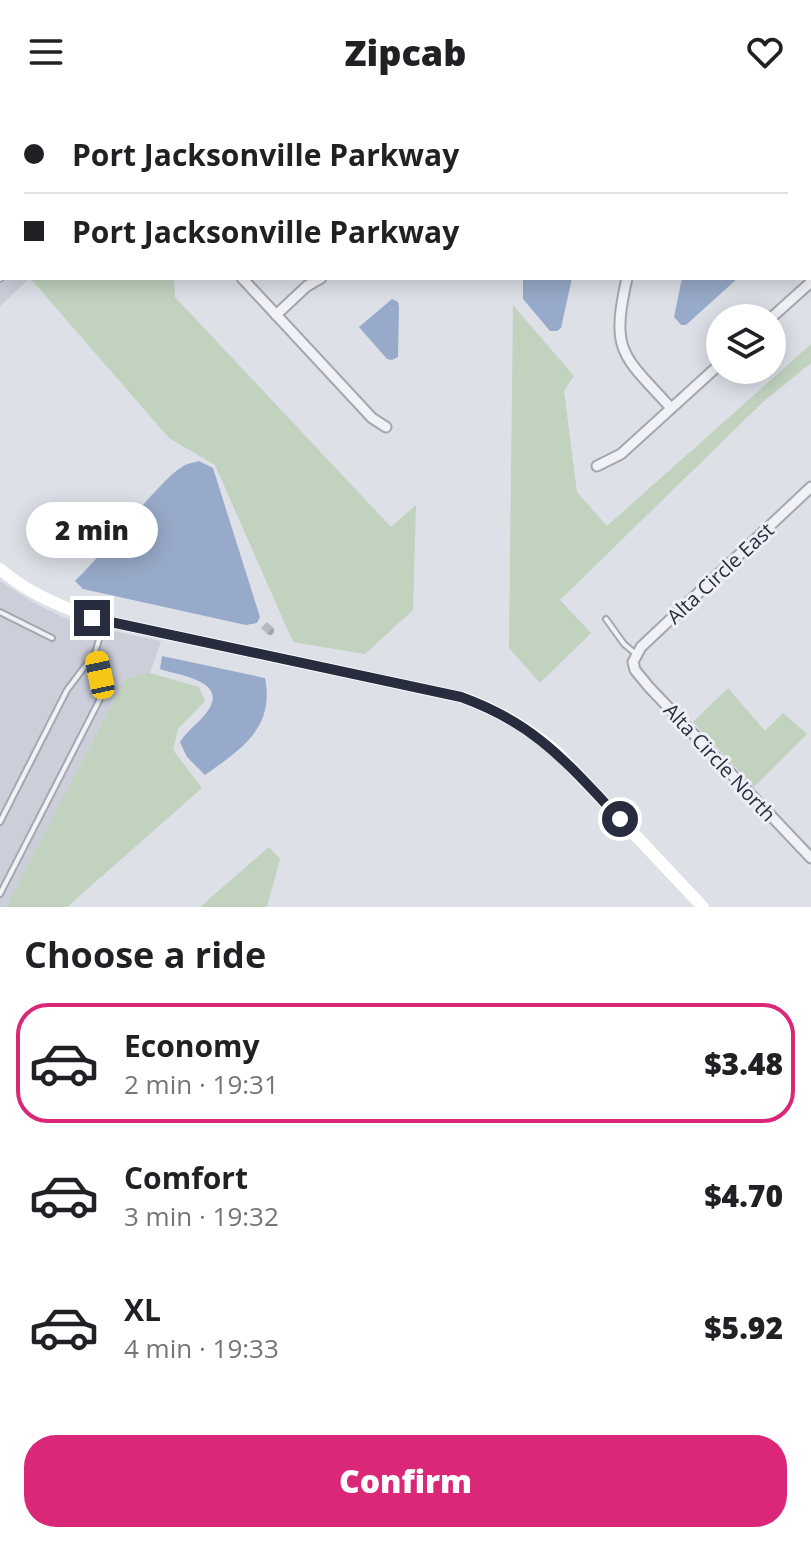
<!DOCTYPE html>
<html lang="en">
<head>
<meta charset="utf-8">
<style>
	body { margin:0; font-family:"Open Sans",sans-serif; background:#f2f2f2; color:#202124; height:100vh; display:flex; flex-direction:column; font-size:30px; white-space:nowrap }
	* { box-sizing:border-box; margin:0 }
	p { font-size:26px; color:#757577 }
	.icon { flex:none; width:44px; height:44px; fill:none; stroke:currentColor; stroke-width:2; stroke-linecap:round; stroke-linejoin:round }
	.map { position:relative; height:803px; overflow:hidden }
	.side { display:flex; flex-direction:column; background:#fff; flex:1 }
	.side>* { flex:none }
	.guide { position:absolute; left:0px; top:0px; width:812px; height:176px; box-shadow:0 4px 20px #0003; display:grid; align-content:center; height:176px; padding:0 24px; background:#fff }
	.fabs { position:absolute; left:706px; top:200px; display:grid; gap:16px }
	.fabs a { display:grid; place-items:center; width:80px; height:80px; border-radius:50%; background:#fff; box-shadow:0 4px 20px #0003; font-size:40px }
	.end { position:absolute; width:36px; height:36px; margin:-18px; border:10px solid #272d3f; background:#fff; box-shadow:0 0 0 4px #fff }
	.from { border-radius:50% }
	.bubble { position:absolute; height:56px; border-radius:28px; background:#fff; box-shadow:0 4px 20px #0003; font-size:26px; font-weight:800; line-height:56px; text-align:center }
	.car { position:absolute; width:24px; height:48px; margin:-24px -12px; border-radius:10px; box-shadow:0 0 6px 2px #0007; background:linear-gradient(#f5c518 24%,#345 0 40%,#f5c518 0 76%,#345 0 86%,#f5c518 0) }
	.guide b { display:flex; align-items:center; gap:28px; height:76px; font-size:30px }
	.guide b+b { border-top:2px solid #e0e0e0 }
	.guide i { width:20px; height:20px; background:#202124 }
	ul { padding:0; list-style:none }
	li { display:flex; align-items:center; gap:24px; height:120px; margin:0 16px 12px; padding:0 8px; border:4px solid transparent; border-radius:32px }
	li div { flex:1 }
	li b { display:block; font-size:30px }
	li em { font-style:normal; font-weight:800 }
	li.current { border-color:#db2777 }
	li>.icon { width:72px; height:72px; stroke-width:1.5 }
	h2 { padding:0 24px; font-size:36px; line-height:96px }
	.action { display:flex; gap:16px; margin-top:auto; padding:16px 24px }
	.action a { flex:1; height:92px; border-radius:32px; background:#db2777; color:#fff; font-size:32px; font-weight:800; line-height:92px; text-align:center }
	header { display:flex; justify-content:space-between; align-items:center; height:104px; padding:0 24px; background:#fff; font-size:36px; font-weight:800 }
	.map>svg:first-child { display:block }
</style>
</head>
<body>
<header><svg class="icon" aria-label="menu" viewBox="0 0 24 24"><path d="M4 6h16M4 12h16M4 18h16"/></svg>Zipcab<svg class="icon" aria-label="heart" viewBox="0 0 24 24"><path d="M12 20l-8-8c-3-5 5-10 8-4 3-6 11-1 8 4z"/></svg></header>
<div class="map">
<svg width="811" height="803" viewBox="0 0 811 803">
	<defs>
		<filter id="shadow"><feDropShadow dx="3.5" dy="3.5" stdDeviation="0" flood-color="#0004"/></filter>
	</defs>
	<rect width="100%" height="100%" fill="#dee0e8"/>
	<!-- built -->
	<g fill="#cccfda">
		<path d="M0 20 2 174H30L0 202Z"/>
		<path d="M0 477 34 499 63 513 94 523 161 537 150 569 125 575 6 803H0Z"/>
	</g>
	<!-- green -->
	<g fill="#c1d2bf">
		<path d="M30 174H174L175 193 391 423 416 401 413 506 365 550 293 538 215 361 169 334Z"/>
		<path d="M513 201 574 272 564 287 577 388 607 422 811 240V259L763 298 560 496 591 529 540 579 509 544Z"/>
		<path d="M150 569 199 583 205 597 178 625 173 646 202 684 67 803H6L125 575Z"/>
		<path d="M728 584 765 627 783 609 807 630 754 683 693 618Z"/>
		<path d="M269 743 280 755 267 803H200Z"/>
	</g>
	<!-- water -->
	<g fill="#98aac9">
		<path d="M162 0H380L382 2H160Z"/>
		<path d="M523 174H572L561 224 557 227H550L523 195Z"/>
		<path d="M682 174H738L686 221H681L674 213Z"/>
		<path d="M392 195 398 198 399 203 398 253 392 256 387 255 359 223Z"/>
		<path d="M199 357 213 364 260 513 257 519 246 521 83 485 75 477C101 451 125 421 150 393 160 383 170 370 182 363 187 359 193 359 199 357Z"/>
		<path d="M162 552 265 574C275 624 241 645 205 671L187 653 180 638C188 625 201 618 209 605 227 576 176 571 160 565Z"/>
	</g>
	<!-- building -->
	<path fill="#b5b9c4" filter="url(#shadow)" d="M267 518 272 523 267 529 261 524Z"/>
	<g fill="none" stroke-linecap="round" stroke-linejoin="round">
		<defs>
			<g id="lane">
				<path d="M0 175 2 173"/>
				<path d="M0 508 52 534"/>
				<path d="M606 515 624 540 636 550"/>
				<path d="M0 718 67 586 95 549"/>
				<path d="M0 790 99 597 101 585 95 549 104 519"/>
			</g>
			<g id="street">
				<path d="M80 0V2"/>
				<path d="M770 0 772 2"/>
				<path d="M664 2 665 0"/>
				<path d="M810 40 811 41"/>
				<path d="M810 146 811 147"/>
				<path d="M242 174 372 314 386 323"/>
				<path d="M627 174C610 249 623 251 671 304"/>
				<path d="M276 211 307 182 321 174"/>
				<path d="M771 214 811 178"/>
				<path d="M597 362 621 350 720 260"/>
				<path d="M811 383 641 543 633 558 635 566 649 583 811 754"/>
			</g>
		</defs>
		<!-- lane casing -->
		<use href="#lane" stroke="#a3a7b2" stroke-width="8"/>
		<!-- street casing -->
		<use href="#street" stroke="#a3a7b2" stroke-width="13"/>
		<!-- lane -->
		<use href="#lane" stroke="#f0f2f6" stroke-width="4"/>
		<!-- street -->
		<use href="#street" stroke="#f0f2f6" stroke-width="9"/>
		<!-- secondary -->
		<path stroke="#fff" stroke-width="12" d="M0 465C28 489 58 501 92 514L461 593C498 606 527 623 557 648L703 803"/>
	</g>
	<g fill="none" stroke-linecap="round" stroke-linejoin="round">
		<!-- route -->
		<path stroke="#272d3f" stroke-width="10" d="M92 514 461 593C536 620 566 658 620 715"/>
	</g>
	<g text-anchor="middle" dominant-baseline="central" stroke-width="6" stroke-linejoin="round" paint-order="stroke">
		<!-- street labels -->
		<g font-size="20" fill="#272d3f" stroke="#edeff5">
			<text transform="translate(720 469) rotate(-43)">Alta Circle East</text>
			<text transform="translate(720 658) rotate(47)">Alta Circle North</text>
		</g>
	</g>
</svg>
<div class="fabs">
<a><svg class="icon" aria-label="layers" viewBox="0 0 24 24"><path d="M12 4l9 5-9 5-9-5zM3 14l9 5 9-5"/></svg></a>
</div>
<i class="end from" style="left:620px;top:715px"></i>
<i class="end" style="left:92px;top:514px"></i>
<div class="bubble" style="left:26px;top:398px;width:132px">2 min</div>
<i class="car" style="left:100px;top:571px;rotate:348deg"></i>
<div class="guide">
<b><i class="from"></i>Port Jacksonville Parkway</b>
<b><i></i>Port Jacksonville Parkway</b>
</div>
</div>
<section class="side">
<h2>Choose a ride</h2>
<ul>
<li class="current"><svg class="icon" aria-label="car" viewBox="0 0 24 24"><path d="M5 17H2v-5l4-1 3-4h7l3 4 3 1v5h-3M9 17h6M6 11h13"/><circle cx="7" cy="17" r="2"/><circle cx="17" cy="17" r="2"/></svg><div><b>Economy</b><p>2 min · 19:31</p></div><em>$3.48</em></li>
<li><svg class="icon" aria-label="car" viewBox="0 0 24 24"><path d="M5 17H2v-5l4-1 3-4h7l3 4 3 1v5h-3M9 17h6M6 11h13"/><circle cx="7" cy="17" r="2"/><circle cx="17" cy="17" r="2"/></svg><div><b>Comfort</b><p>3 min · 19:32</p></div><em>$4.70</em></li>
<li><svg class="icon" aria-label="car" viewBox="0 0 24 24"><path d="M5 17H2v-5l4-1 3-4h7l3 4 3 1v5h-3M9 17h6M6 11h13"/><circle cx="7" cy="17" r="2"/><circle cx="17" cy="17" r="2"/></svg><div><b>XL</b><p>4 min · 19:33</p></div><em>$5.92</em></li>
</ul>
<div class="action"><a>Confirm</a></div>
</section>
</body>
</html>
